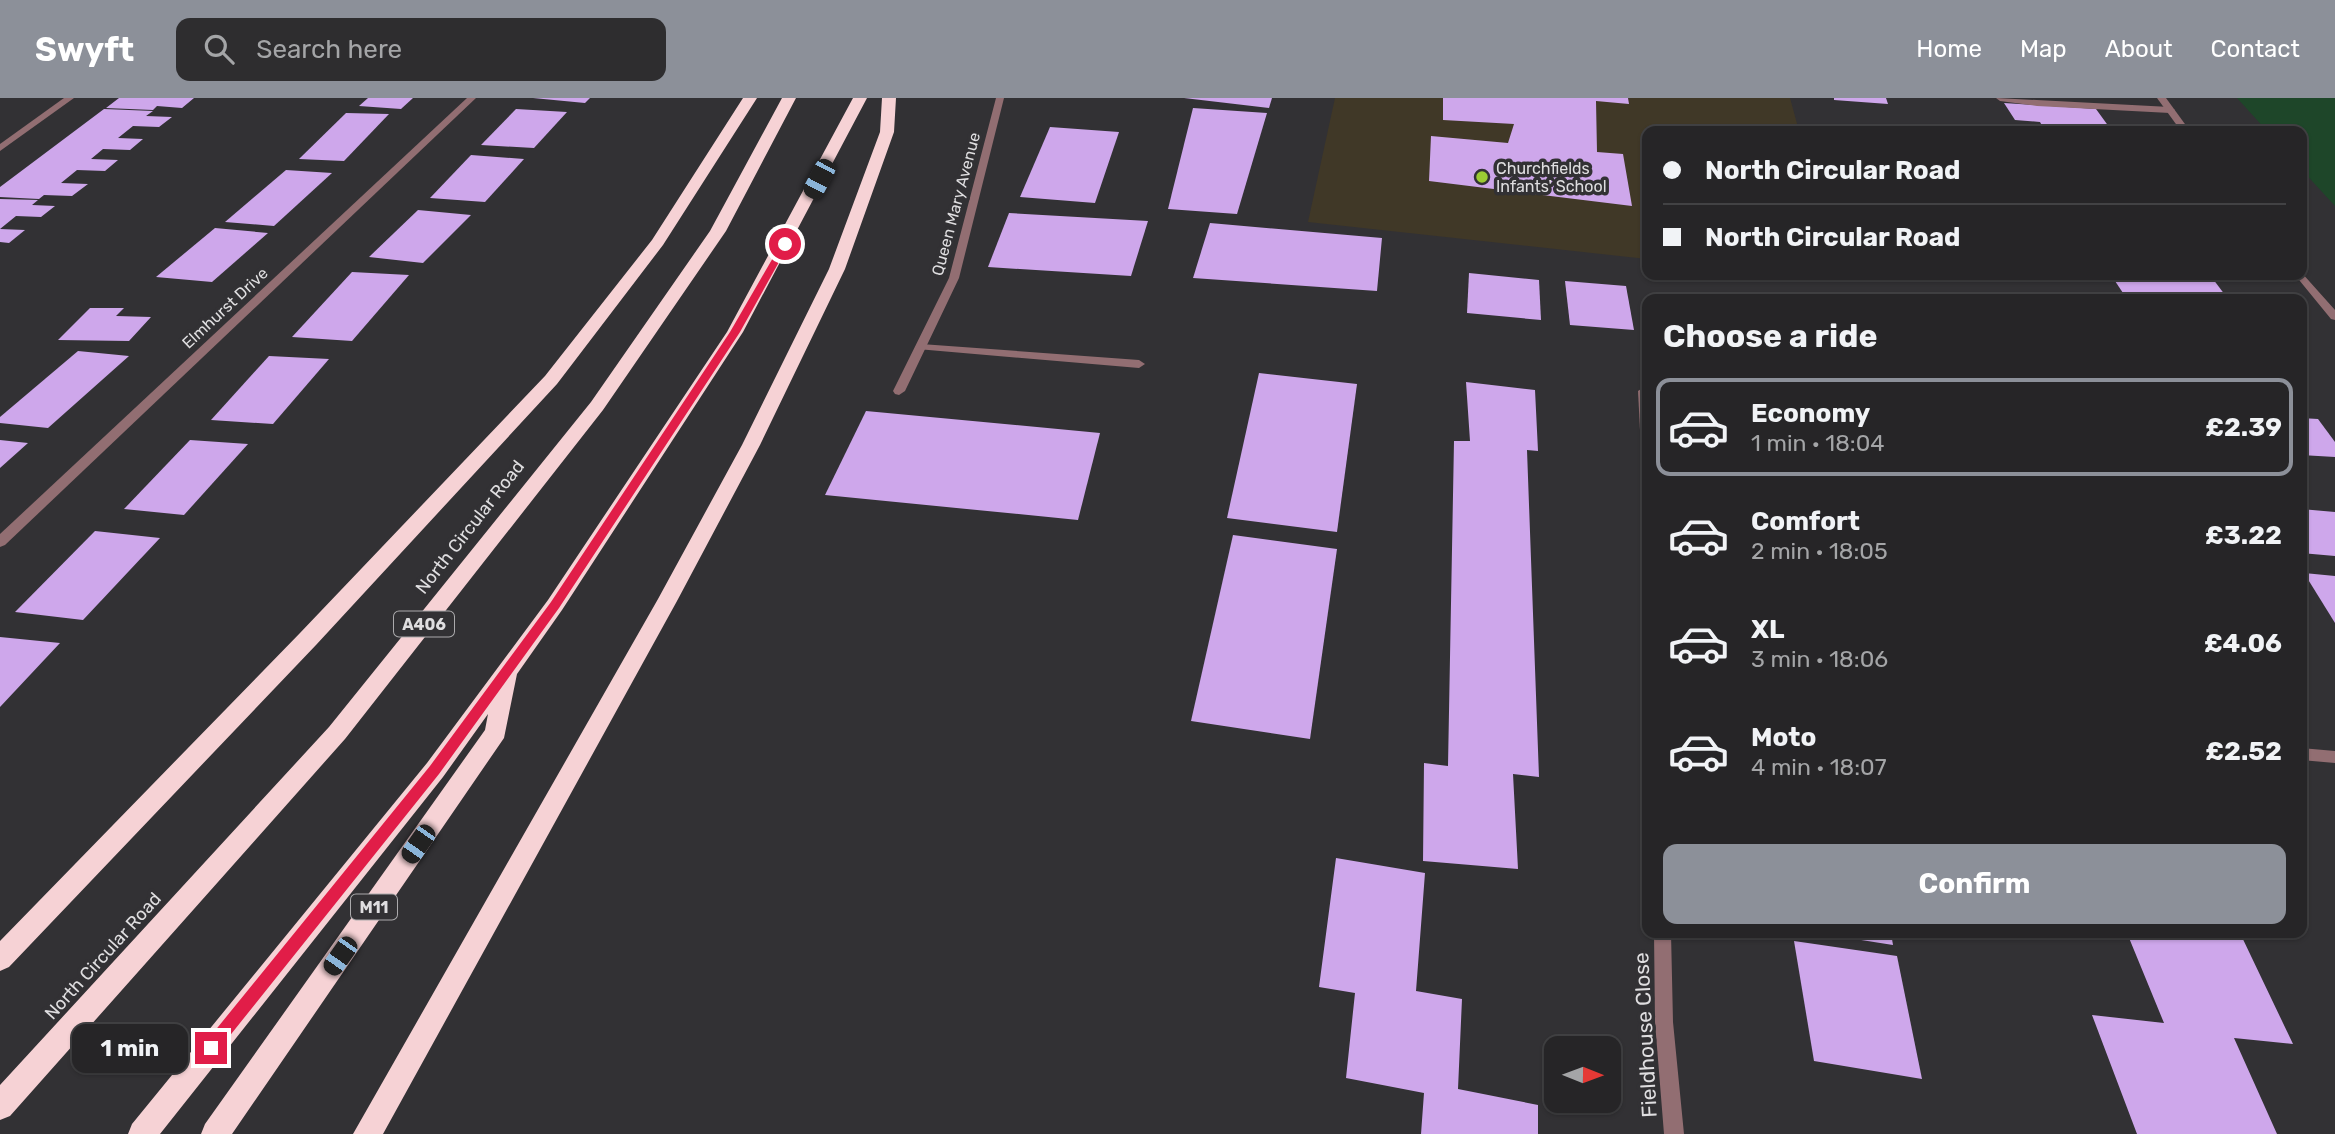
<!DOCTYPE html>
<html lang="en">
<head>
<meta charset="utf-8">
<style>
	body { margin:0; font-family:Rubik,sans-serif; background:#2e2d2f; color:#f1f3f6; height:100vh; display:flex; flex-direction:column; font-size:26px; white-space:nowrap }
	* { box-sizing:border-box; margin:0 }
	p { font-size:23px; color:#a4a5a7 }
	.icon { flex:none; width:38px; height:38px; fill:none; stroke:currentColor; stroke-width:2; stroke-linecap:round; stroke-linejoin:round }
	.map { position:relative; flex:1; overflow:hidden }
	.sheet { position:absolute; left:1642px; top:196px; width:665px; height:644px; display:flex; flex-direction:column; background:#262527; border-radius:14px; box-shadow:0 2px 5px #0004,0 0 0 2px #424244 }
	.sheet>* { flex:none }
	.top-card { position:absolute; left:1642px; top:28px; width:665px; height:154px; border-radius:14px; box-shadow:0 2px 5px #0004,0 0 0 2px #424244; display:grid; align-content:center; height:154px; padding:0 21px; background:#262527 }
	.needle { width:46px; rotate:91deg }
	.controls { position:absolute; left:1544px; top:938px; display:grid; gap:14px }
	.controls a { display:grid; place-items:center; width:77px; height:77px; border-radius:14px; background:#262527; box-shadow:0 2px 5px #0004,0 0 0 2px #424244; font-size:35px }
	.end { position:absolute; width:32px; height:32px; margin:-16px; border:9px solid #e11d48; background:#fff; box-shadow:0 0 0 4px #fff }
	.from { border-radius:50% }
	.bubble { position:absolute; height:49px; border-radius:14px; background:#262527; box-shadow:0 2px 5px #0004,0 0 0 2px #424244; font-size:23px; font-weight:700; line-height:49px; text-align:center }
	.car { position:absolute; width:21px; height:42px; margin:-21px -10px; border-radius:9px; box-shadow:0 0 5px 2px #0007; background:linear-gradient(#222 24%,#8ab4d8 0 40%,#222 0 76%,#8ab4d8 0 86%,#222 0) }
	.top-card b { display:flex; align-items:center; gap:24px; height:66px; font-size:26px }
	.top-card b+b { border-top:2px solid #424244 }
	.top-card i { width:18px; height:18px; background:#f1f3f6 }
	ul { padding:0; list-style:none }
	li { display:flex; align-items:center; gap:21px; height:98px; margin:0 14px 10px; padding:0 7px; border:4px solid transparent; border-radius:14px }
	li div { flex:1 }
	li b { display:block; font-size:26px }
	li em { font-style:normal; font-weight:700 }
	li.current { border-color:#8c9099 }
	li>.icon { width:63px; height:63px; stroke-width:1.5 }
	h2 { padding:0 21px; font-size:32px; line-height:84px }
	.cta { display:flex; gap:14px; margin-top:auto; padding:14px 21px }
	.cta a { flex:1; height:80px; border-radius:14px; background:#8c9099; color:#fff; font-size:28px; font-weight:700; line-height:80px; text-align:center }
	header { display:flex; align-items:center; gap:42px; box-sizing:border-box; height:98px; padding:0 35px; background:#8c9099; color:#fff }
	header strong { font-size:33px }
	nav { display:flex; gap:38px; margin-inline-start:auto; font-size:24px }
	.search { width:490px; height:63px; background:#2e2d2f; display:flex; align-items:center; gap:18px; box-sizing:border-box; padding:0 24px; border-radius:14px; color:#a4a5a7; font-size:26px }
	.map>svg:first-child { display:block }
</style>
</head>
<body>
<header>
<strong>Swyft</strong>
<div class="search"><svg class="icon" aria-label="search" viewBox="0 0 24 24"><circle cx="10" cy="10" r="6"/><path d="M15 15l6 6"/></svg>Search here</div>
<nav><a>Home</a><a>Map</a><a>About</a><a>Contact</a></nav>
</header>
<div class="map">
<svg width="2335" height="1036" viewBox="0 0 2335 1036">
	<rect width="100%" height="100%" fill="#323134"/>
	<!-- education -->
	<path fill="#403827" d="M1335 0H1790L1799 33H1647V161L1308 124Z"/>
	<!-- green -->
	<path fill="#1e4629" d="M2237 0H2335V108L2301 71V33H2267Z"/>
	<!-- building -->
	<g fill="#cea7eb">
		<path d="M119 0H194L182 10 157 8 153 12 106 10Z"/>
		<path d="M368 0H413L401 11 359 8Z"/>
		<path d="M533 0H590L585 5Z"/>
		<path d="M1184 0H1272L1269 10Z"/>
		<path d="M1443 0H1628L1629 6 1596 3 1597 54 1623 56 1632 108 1429 83 1431 38 1508 45 1514 26 1443 22Z"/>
		<path d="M1834 0H1886L1888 6 1834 2Z"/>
		<path d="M2004 5 2096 11 2112 33H2045L2040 24 2015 22Z"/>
		<path d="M1193 10 1267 15 1237 116 1168 111Z"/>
		<path d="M104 11 153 13 146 18 172 19 159 29 133 28 118 40 143 41 130 52 103 51 91 61 118 62 105 73 77 72 61 85 88 86 72 98 44 97 39 101 0 99V89Z"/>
		<path d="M516 11 567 14 534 50 481 47Z"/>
		<path d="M346 15 389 16 344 63 299 61Z"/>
		<path d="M1050 29 1119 34 1095 105 1020 99Z"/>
		<path d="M471 57 524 61 485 104 430 100Z"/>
		<path d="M286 72 332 75 274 128 225 124Z"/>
		<path d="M0 101 38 102 32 107 55 108 41 119 16 118 0 131Z"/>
		<path d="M418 112 471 117 423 165 369 159Z"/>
		<path d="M1009 115 1148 123 1131 178 988 169Z"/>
		<path d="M1210 125 1382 140 1377 193 1193 180Z"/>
		<path d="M215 130 268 135 212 184 156 179Z"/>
		<path d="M0 131 25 132 9 145 0 144Z"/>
		<path d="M352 174 409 177 352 243 292 239Z"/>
		<path d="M1469 175 1539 182 1541 222 1467 215Z"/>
		<path d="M2111 177H2210L2228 201H2127Z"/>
		<path d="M1565 183 1626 188 1634 232 1570 227Z"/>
		<path d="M90 210H124L116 218 151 219 129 243 58 242Z"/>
		<path d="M78 253 129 258 48 330 0 325V319Z"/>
		<path d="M269 258 329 261 273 326 211 322Z"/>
		<path d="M1259 275 1357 286 1337 434 1227 420Z"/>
		<path d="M1466 284 1535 292 1538 353 1527 352 1539 679 1513 676 1518 771 1423 763 1424 665 1448 668 1454 343H1470Z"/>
		<path d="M866 313 1100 335 1078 422 825 397Z"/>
		<path d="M2301 320 2318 321 2335 344V359L2301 357Z"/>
		<path d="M0 342 28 345 0 370Z"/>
		<path d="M190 342 248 346 184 417 124 411Z"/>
		<path d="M2301 411 2335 414V458L2301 455Z"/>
		<path d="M95 433 160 440 83 522 15 514Z"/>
		<path d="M1233 437 1337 451 1310 641 1191 623Z"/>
		<path d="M2304 475 2335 478V525Z"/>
		<path d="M0 539 60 545 0 609Z"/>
		<path d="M1336 760 1425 775 1416 893 1462 901 1458 991 1538 1007V1036H1421L1424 995 1346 980 1355 895 1319 889Z"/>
		<path d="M1823 835H1891L1893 847 1823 836Z"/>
		<path d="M2127 835H2240L2293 946 2234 940 2277 1036H2137L2092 917 2164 925Z"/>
		<path d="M1794 843 1897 858 1922 981 1814 963Z"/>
	</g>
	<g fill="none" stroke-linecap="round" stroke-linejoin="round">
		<!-- lane -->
		<g fill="#926e72" fill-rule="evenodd">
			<path d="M1996 0 2170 9 2175 12 2170 15 2037 8 2000 3Z"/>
			<path d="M921 246 1139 262 1145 266 1139 270 917 251 915 249Z"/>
			<path d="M2301 650 2335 653V665L2301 662Z"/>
		</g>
		<!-- street -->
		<g fill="#926e72" fill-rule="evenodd">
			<path d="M64 0H74L0 53V46Z"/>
			<path d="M467 0H476L5 447 0 449V436Z"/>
			<path d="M996 0H1004L959 180 905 293 899 297 895 296 893 293 949 180Z"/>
			<path d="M2157 0H2166L2190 33H2181Z"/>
			<path d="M2301 174 2335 212V222L2331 221 2295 177H2301Z"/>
			<path d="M1644 289 1647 290V356L1641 352 1638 293Z"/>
			<path d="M1654 835H1671L1673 924 1684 1036H1664L1655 924Z"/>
		</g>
		<!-- highway -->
		<g fill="#f6d2d5" fill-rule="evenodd">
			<path d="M743 0H757L663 147 557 286 316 547 9 869 0 873V843L300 535 545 278 652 142Z"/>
			<path d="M782 0H796L726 133 603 312 345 641 10 1018 0 1022V987L329 629 591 304 710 133Z"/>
			<path d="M853 0H867L743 234 562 512 517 576 504 640 232 1036H201L205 1026 485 632 488 616 443 679 160 1036H128L132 1026 427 665 548 502 727 234Z"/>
			<path d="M882 0H896L894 34 845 171 760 347 677 503 383 1036H353L658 501 742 347 829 171 880 34Z"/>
		</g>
	</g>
	<!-- route -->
	<path fill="#e11d48" d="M785 143 789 146 740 234 559 510 439 676 216 955H205L203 950 205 945 430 668 551 504 730 234 781 146Z"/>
	<!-- markers -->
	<circle fill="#9bcb33" stroke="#323134" stroke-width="2.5" cx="1482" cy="79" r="7"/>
	<g text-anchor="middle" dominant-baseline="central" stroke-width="7" stroke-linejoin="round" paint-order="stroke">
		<!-- far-poi labels -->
		<g font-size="16" fill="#dfdee0" stroke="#323134" text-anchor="start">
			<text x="1496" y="70">Churchfields<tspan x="1496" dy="18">Infants' School</tspan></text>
		</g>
		<!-- far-street labels -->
		<g font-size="16" fill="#dfdee0" stroke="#323134">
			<text transform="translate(956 106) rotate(-75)">Queen Mary Avenue</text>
			<text transform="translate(225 210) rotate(-43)">Elmhurst Drive</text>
		</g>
		<!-- shield labels -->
		<g fill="#323134" stroke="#abaaac" stroke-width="2">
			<rect x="394" y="513.5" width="60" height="25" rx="5"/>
			<rect x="351" y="796.5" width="46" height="25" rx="5"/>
		</g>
		<g font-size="16" font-weight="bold" fill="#dfdee0">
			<text x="424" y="526">A406</text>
			<text x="374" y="809">M11</text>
		</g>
		<!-- street labels -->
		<g font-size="18" fill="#dfdee0" stroke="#323134">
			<text transform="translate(470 429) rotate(-52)">North Circular Road</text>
			<text transform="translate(103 858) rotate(-48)">North Circular Road</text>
		</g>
		<!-- near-street labels -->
		<g font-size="21" fill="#dfdee0" stroke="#323134">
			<text transform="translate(1645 937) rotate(-93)">Fieldhouse Close</text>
		</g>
	</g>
</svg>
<div class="controls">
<a><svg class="needle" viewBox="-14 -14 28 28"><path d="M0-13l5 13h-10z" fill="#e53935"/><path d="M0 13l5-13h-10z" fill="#a4a5a7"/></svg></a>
</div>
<i class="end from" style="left:785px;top:146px"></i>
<i class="end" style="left:211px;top:950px"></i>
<div class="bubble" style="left:72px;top:926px;width:116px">1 min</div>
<i class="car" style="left:819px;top:81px;rotate:208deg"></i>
<i class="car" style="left:418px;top:746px;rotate:215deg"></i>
<i class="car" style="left:340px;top:858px;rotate:215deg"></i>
<div class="top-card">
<b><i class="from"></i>North Circular Road</b>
<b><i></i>North Circular Road</b>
</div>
<section class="sheet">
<h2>Choose a ride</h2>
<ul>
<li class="current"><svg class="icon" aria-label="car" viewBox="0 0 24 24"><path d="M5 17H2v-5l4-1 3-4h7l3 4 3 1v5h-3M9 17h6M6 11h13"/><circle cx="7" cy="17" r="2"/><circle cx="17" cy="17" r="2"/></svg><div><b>Economy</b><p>1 min · 18:04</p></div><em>£2.39</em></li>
<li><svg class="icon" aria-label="car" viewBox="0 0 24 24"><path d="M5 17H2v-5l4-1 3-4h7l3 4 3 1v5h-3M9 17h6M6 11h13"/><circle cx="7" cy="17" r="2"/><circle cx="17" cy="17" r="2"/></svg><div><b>Comfort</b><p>2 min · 18:05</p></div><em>£3.22</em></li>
<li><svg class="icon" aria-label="car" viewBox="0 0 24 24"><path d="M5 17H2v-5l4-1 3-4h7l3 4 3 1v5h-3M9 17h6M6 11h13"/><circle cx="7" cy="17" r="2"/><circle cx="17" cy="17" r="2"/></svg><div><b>XL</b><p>3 min · 18:06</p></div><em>£4.06</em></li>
<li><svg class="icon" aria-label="car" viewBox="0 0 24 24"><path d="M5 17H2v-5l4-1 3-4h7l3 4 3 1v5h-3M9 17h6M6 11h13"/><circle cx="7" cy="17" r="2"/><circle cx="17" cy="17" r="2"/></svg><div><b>Moto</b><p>4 min · 18:07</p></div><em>£2.52</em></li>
</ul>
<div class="cta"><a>Confirm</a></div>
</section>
</div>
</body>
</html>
